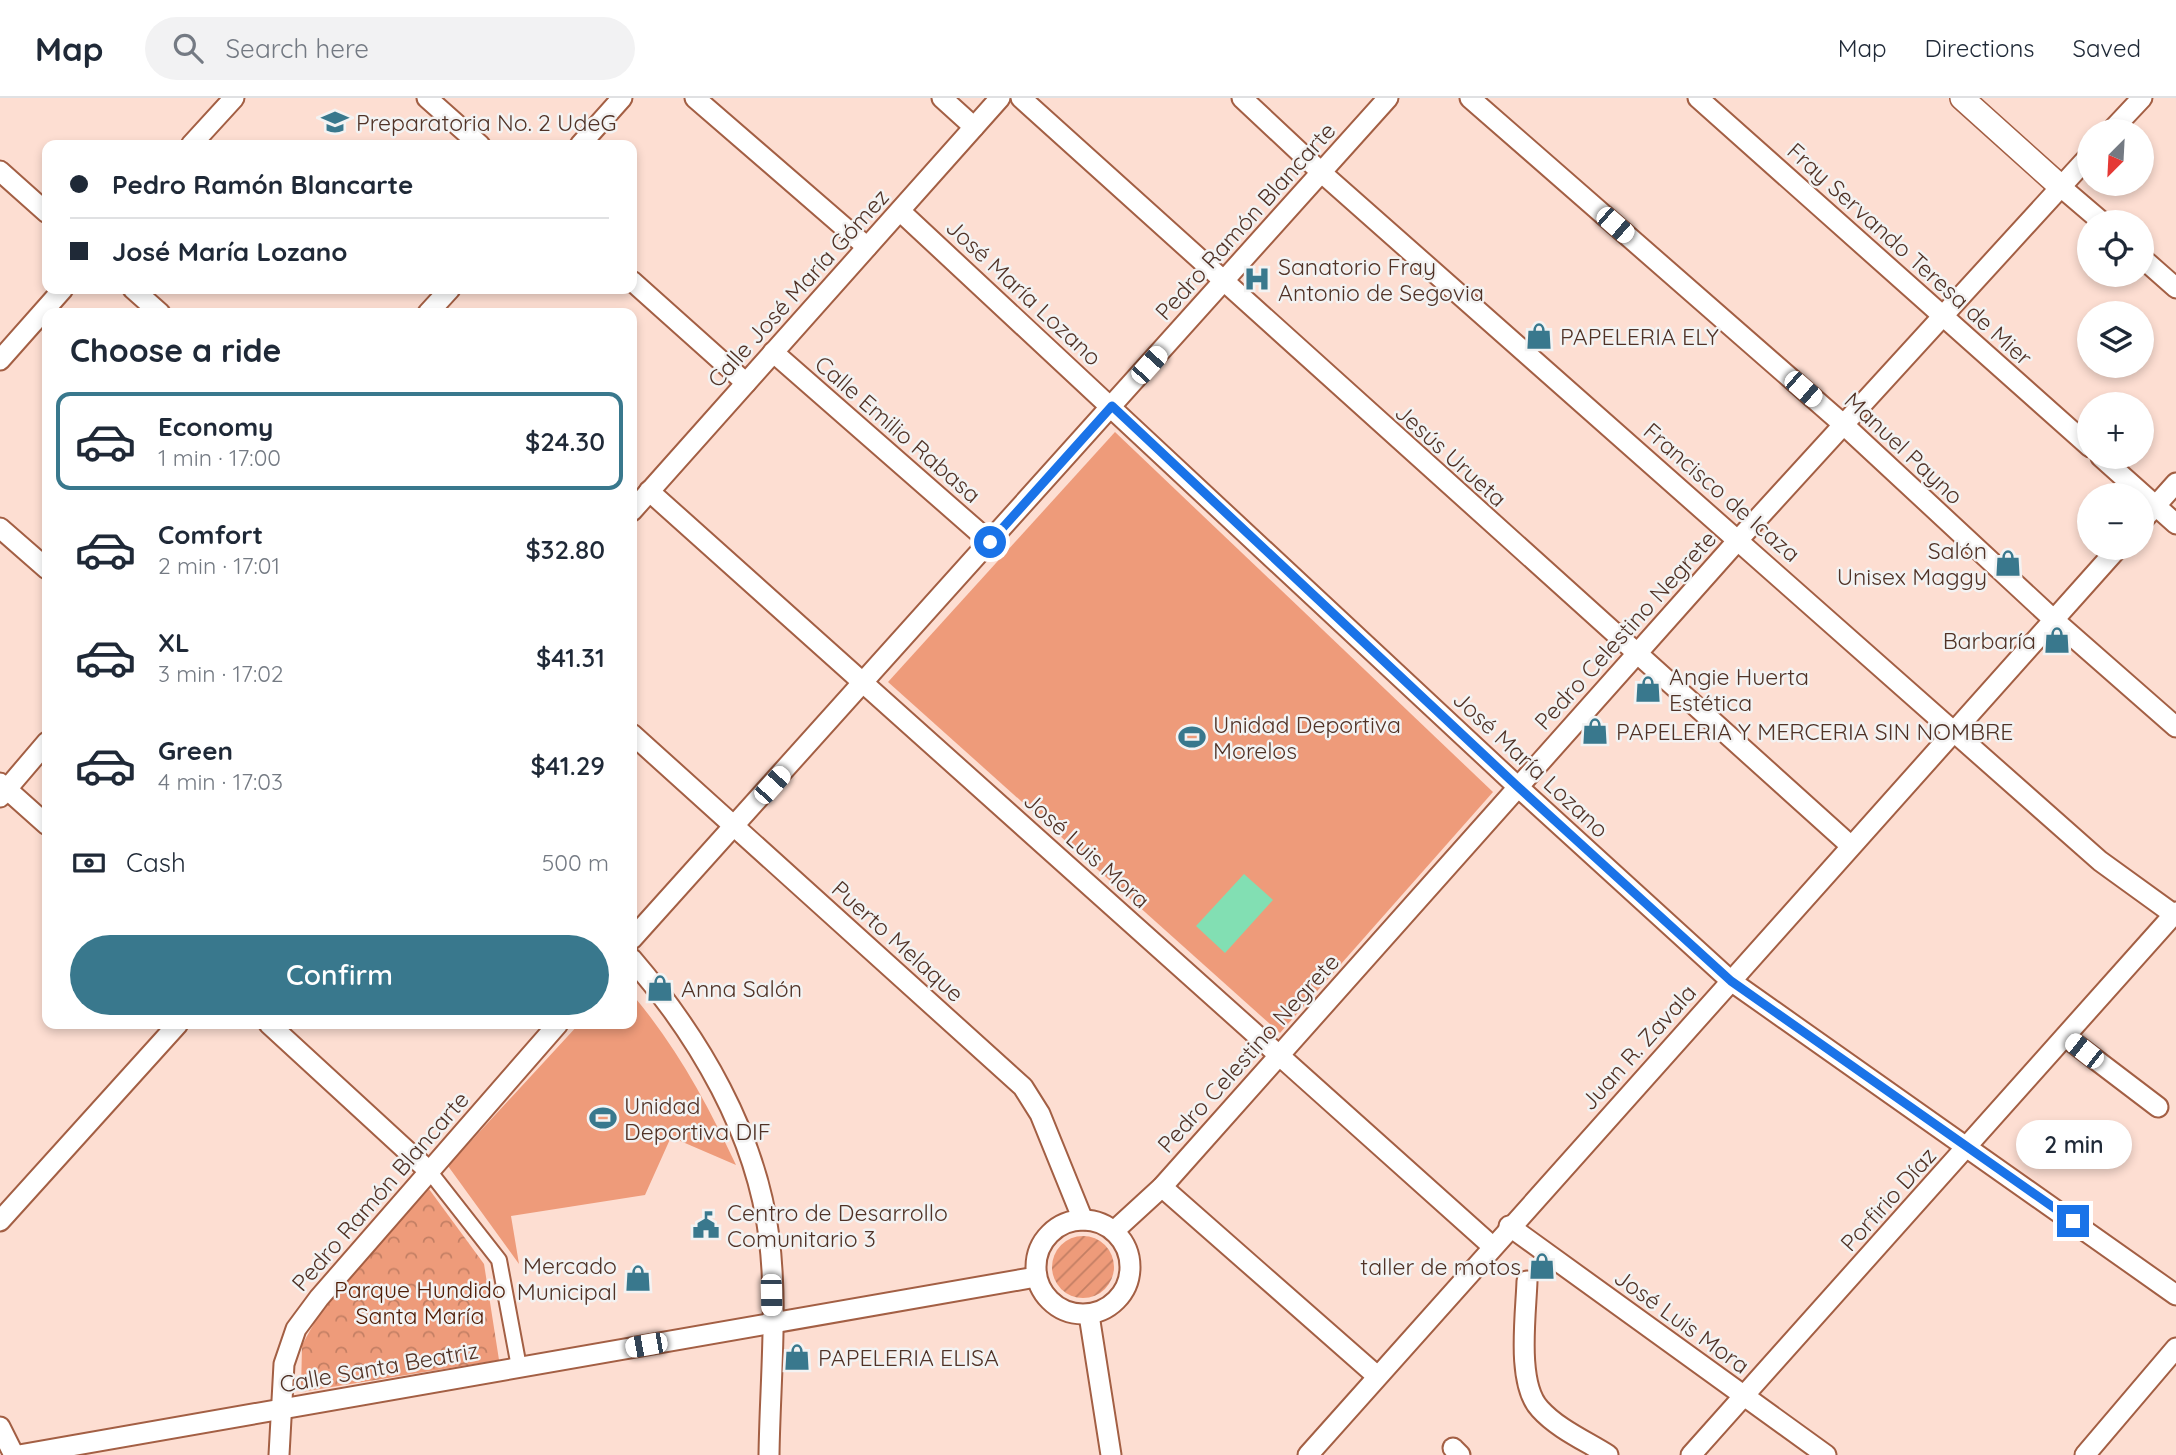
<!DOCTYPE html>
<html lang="en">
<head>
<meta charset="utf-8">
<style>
	body { margin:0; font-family:Quicksand,sans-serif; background:#f2f2f3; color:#1f2937; height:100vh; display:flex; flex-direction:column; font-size:26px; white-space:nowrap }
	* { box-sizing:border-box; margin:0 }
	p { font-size:23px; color:#747a83 }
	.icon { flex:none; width:38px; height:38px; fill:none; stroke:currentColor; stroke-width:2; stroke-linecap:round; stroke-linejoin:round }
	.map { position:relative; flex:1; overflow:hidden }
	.details { position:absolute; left:42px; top:210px; width:595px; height:721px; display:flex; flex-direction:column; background:#fff; border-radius:14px; box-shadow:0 4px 10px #0003 }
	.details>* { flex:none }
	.guide { position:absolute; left:42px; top:42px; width:595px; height:154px; border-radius:14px; box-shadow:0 4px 10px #0003; display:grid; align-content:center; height:154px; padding:0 28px; background:#fff }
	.needle { width:46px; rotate:204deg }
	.fabs { position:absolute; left:2077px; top:21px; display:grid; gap:14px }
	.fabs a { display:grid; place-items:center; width:77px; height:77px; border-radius:50%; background:#fff; box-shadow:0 4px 10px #0003; font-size:35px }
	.end { position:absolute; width:32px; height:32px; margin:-16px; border:9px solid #1a73e8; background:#fff; box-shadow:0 0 0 4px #fff }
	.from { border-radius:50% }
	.bubble { position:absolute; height:49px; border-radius:24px; background:#fff; box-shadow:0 4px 10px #0003; font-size:23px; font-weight:600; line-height:49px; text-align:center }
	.car { position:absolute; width:21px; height:42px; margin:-21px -10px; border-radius:9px; box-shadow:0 0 5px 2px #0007; background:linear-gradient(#fff 24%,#345 0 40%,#fff 0 76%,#345 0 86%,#fff 0) }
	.guide b { display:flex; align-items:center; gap:24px; height:66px; font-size:26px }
	.guide b+b { border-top:2px solid #e0e1e3 }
	.guide i { width:18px; height:18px; background:#1f2937 }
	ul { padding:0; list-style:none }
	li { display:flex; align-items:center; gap:21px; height:98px; margin:0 14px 10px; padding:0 14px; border:4px solid transparent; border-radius:14px }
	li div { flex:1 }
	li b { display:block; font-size:26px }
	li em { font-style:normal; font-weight:600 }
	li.active { border-color:#39788d }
	li>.icon { width:63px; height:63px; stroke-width:1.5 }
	h2 { padding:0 28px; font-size:32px; line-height:84px }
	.pay { display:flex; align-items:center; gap:18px; height:77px; padding:0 28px; font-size:26px }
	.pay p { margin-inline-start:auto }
	.primary-button { display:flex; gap:14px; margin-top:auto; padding:14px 28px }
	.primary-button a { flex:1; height:80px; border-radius:42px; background:#39788d; color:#fff; font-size:28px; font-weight:600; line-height:80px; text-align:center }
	header { display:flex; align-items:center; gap:42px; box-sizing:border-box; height:98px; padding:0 35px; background:#fff; border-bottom:2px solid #e0e1e3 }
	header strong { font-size:33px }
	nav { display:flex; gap:38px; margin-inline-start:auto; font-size:24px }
	.search { width:490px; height:63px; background:#f2f2f3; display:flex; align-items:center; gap:18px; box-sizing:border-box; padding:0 24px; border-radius:38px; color:#747a83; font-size:26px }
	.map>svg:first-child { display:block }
</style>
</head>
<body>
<header>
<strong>Map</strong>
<div class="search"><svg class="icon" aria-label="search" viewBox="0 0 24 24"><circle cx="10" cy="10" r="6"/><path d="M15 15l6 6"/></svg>Search here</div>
<nav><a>Map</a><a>Directions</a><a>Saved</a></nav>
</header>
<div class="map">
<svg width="2176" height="1357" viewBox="0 0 2176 1357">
	<defs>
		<pattern id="forest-crowns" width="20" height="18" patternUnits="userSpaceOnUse" patternTransform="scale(1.75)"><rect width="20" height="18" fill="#ee9b7a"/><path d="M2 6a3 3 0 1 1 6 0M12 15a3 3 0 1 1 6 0" fill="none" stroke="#c37f64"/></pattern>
		<pattern id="garden-furrows" width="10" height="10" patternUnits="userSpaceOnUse" patternTransform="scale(1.75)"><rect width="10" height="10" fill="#ee9b7a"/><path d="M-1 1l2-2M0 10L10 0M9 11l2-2" fill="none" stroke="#c37f64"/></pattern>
	</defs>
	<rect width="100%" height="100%" fill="#fdded2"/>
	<!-- grass -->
	<g fill="#ee9b7a">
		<path d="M1115 334 1493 694 1280 935 888 584Z"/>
		<path d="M632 896C676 948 707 1005 736 1067L671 1039 645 1097 511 1118 519 1166 448 1068 579 926H632Z"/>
	</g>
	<!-- forest -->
	<path fill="url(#forest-crowns)" d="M429 1091 484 1166 499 1262 301 1294 302 1247 322 1211Z"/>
	<!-- garden -->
	<circle fill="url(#garden-furrows)" cx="1083" cy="1169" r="31"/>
	<!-- water -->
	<path fill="#82dfb3" d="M1244 776 1273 802 1225 855 1196 828Z"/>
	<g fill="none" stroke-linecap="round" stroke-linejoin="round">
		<defs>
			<path id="pedestrian" d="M430 1074 499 1162 519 1269"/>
			<g id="minor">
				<path d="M427 0 480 47"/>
				<path d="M695 0 867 149"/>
				<path d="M942 0 974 29"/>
				<path d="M1021 0 1851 748"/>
				<path d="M1242 0 1322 75 2100 763 2176 818"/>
				<path d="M1470 0 1844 327 2054 522 2176 629"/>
				<path d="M1698 0 2090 349"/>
				<path d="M2111 33 2142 0"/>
				<path d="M191 47 234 0"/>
				<path d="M580 47 622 0"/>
				<path d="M0 73 47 115"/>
				<path d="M2061 89 2102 124"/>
				<path d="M900 113 1517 688 1731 883 2176 1197"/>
				<path d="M2142 160 2176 190"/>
				<path d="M632 183 746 285"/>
				<path d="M133 191 160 215"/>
				<path d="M428 215 450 191"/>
				<path d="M773 254 990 444"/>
				<path d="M0 262 63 191"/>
				<path d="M2101 359 2176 426"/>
				<path d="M649 393 1492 1148"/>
				<path d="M632 413 1000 0"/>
				<path d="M2142 423 2176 385"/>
				<path d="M0 430 47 471"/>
				<path d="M632 636 1023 989 1040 1016 1083 1122"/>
				<path d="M0 685 47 727"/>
				<path d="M0 699 47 644"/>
				<path d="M632 841 1388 0"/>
				<path d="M632 861C699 939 756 1035 769 1139 778 1210 770 1285 769 1357"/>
				<path d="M269 926 430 1074"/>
				<path d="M2066 939 2158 1009"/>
				<path d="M1162 1089 1377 1278"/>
				<circle cx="1083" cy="1169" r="47"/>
				<path d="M0 1123 178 926"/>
				<path d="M1509 1128 1826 1357"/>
				<path d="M1114 1133 1162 1089 1739 441 2090 57"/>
				<path d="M1527 1183C1526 1216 1516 1286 1540 1311 1558 1331 1586 1343 1608 1357"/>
				<path d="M1089 1217 1111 1357"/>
				<path d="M0 1329 14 1357"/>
				<path d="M1453 1350 1460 1357"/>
				<path d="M19 1357 1036 1179"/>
				<path d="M279 1357 284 1266 296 1231 319 1200 558 926"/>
				<path d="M1308 1357 2118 450"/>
				<path d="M1691 1357 2176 814"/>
				<path d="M2085 1357 2176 1250"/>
			</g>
			<path id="tertiary" d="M1962 0 2061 89"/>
		</defs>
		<!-- pedestrian casing -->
		<use href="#pedestrian" stroke="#a35f44" stroke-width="18"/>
		<!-- minor casing -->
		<use href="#minor" stroke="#a35f44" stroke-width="23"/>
		<!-- tertiary casing -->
		<use href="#tertiary" stroke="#a35f44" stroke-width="26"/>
		<!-- pedestrian -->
		<use href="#pedestrian" stroke="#fff" stroke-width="14"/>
		<!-- minor -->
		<use href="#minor" stroke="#fff" stroke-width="19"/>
		<!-- tertiary -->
		<use href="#tertiary" stroke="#fff" stroke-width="23"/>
	</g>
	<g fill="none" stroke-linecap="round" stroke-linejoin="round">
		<!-- route -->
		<path stroke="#1a73e8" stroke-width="9" d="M990 444 1112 308 1517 688 1731 883 2073 1123"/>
	</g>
	<!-- icons -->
	<defs>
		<symbol id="university-bare" viewBox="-9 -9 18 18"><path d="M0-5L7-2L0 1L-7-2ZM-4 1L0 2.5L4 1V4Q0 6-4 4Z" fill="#39788d" stroke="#f3f3f3" stroke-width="2.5" paint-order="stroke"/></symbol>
		<symbol id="hospital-bare" viewBox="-9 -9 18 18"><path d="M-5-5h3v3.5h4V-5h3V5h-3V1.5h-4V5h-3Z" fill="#39788d" stroke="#f3f3f3" stroke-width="2.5" paint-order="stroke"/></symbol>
		<symbol id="shop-bare" viewBox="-9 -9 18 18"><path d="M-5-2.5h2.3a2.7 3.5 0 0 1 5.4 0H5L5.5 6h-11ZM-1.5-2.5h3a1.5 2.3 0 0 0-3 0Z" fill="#39788d" stroke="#f3f3f3" stroke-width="2.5" paint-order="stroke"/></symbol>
		<symbol id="stadium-bare" viewBox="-9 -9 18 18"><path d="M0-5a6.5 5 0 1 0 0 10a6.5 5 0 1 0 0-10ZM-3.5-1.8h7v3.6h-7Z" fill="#39788d" stroke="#f3f3f3" stroke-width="2.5" paint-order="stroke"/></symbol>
		<symbol id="civic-bare" viewBox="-9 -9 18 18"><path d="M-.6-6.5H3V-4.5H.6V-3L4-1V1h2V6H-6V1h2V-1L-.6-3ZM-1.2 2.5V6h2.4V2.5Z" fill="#39788d" stroke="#f3f3f3" stroke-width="2.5" paint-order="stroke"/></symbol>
	</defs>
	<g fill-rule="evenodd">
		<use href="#university-bare" x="316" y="5" width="38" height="38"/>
		<use href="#hospital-bare" x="1238" y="162" width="38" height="38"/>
		<use href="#shop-bare" x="1520" y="219" width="38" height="38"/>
		<use href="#shop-bare" x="1989" y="446" width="38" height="38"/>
		<use href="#shop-bare" x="2038" y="523" width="38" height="38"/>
		<use href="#shop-bare" x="1629" y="572" width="38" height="38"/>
		<use href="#shop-bare" x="1576" y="614" width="38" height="38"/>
		<use href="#stadium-bare" x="1173" y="620" width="38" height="38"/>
		<use href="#shop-bare" x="641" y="871" width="38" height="38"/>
		<use href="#stadium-bare" x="584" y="1001" width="38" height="38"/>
		<use href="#civic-bare" x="687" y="1108" width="38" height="38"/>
		<use href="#shop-bare" x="1523" y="1149" width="38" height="38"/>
		<use href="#shop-bare" x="619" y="1161" width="38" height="38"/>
		<use href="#shop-bare" x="778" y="1240" width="38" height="38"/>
	</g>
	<g text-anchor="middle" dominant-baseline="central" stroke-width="5" stroke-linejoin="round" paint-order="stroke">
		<!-- poi labels -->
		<g font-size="23" fill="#503226" stroke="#f3f3f3" text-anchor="start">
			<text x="356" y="24">Preparatoria No. 2 UdeG</text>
			<text x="1278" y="168">Sanatorio Fray<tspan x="1278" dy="26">Antonio de Segovia</tspan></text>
			<text x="1560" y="238">PAPELERIA ELY</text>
			<text x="1987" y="452" text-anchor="end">Salón<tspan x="1987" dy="26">Unisex Maggy</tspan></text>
			<text x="2036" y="542" text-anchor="end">Barbaría</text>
			<text x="1669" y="578">Angie Huerta<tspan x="1669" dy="26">Estética</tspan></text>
			<text x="1213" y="626">Unidad Deportiva<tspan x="1213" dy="26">Morelos</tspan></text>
			<text x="1616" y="633">PAPELERIA Y MERCERIA SIN NOMBRE</text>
			<text x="681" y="890">Anna Salón</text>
			<text x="624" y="1007">Unidad<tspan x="624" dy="26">Deportiva DIF</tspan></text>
			<text x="727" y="1114">Centro de Desarrollo<tspan x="727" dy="26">Comunitario 3</tspan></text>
			<text x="617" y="1167" text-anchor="end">Mercado<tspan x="617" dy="26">Municipal</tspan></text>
			<text x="1521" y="1168" text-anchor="end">taller de motos</text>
			<text x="818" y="1259">PAPELERIA ELISA</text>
		</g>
		<!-- street labels -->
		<g font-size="23" fill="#503226" stroke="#f3f3f3">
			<text transform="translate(1245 123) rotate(-48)">Pedro Ramón Blancarte</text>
			<text transform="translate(1910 156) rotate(42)">Fray Servando Teresa de Mier</text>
			<text transform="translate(798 190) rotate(-48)">Calle José María Gómez</text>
			<text transform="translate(1024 194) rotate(43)">José María Lozano</text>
			<text transform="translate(898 331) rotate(41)">Calle Emilio Rabasa</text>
			<text transform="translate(1904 350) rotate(43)">Manuel Payno</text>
			<text transform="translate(1451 357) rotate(42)">Jesús Urueta</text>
			<text transform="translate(1722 394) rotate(41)">Francisco de Icaza</text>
			<text transform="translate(1625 532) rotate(-48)">Pedro Celestino Negrete</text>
			<text transform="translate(1531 666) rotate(43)">José María Lozano</text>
			<text transform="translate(1087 752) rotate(42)">José Luis Mora</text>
			<text transform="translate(898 843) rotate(42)">Puerto Melaque</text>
			<text transform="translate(1638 949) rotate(-48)">Juan R. Zavala</text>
			<text transform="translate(1248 955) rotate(-48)">Pedro Celestino Negrete</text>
			<text transform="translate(380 1093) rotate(-49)">Pedro Ramón Blancarte</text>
			<text transform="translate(1888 1101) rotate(-48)">Porfirio Díaz</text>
			<text transform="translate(1682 1223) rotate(36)">José Luis Mora</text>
			<text transform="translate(379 1269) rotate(-10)">Calle Santa Beatriz</text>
		</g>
		<!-- park labels -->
		<g font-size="23" fill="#4e1b04" stroke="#f3f3f3">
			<text x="420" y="1191">Parque Hundido<tspan x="420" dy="26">Santa María</tspan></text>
		</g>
	</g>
</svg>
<div class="fabs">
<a><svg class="needle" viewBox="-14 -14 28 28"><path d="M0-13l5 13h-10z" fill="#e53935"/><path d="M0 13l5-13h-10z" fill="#747a83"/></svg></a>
<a><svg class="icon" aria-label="locate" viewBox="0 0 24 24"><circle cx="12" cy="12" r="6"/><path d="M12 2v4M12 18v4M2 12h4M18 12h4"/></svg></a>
<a><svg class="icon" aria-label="layers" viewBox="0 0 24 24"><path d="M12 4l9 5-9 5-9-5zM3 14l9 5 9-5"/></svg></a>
<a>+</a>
<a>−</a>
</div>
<i class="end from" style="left:990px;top:444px"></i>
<i class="end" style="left:2073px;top:1123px"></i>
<div class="bubble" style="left:2016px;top:1022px;width:116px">2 min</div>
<i class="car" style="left:1615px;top:127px;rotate:131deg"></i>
<i class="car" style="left:1149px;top:267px;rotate:42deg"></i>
<i class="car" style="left:1803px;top:291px;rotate:131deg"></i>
<i class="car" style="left:772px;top:687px;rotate:42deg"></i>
<i class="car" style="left:2084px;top:953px;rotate:308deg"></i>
<i class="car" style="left:771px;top:1197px;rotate:179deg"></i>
<i class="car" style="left:646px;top:1247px;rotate:260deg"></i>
<div class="guide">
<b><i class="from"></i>Pedro Ramón Blancarte</b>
<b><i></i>José María Lozano</b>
</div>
<section class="details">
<h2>Choose a ride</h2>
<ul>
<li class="active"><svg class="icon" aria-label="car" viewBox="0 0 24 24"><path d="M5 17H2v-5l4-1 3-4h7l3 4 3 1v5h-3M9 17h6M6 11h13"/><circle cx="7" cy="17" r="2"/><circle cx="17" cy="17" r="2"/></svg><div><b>Economy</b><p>1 min · 17:00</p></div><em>$24.30</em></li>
<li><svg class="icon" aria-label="car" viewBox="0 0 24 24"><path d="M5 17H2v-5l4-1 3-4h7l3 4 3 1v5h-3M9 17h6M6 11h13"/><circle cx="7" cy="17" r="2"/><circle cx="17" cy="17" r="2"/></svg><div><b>Comfort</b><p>2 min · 17:01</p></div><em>$32.80</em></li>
<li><svg class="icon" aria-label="car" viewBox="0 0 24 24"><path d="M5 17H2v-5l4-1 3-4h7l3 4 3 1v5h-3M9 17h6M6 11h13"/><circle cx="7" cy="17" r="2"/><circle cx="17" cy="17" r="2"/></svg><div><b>XL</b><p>3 min · 17:02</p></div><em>$41.31</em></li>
<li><svg class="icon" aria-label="car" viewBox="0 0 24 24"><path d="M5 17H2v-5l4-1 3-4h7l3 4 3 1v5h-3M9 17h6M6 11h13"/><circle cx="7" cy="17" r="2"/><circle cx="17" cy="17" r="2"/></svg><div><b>Green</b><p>4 min · 17:03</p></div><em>$41.29</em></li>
</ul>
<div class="pay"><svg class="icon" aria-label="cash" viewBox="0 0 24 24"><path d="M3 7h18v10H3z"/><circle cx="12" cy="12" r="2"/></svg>Cash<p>500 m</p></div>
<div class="primary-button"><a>Confirm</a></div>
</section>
</div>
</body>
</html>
